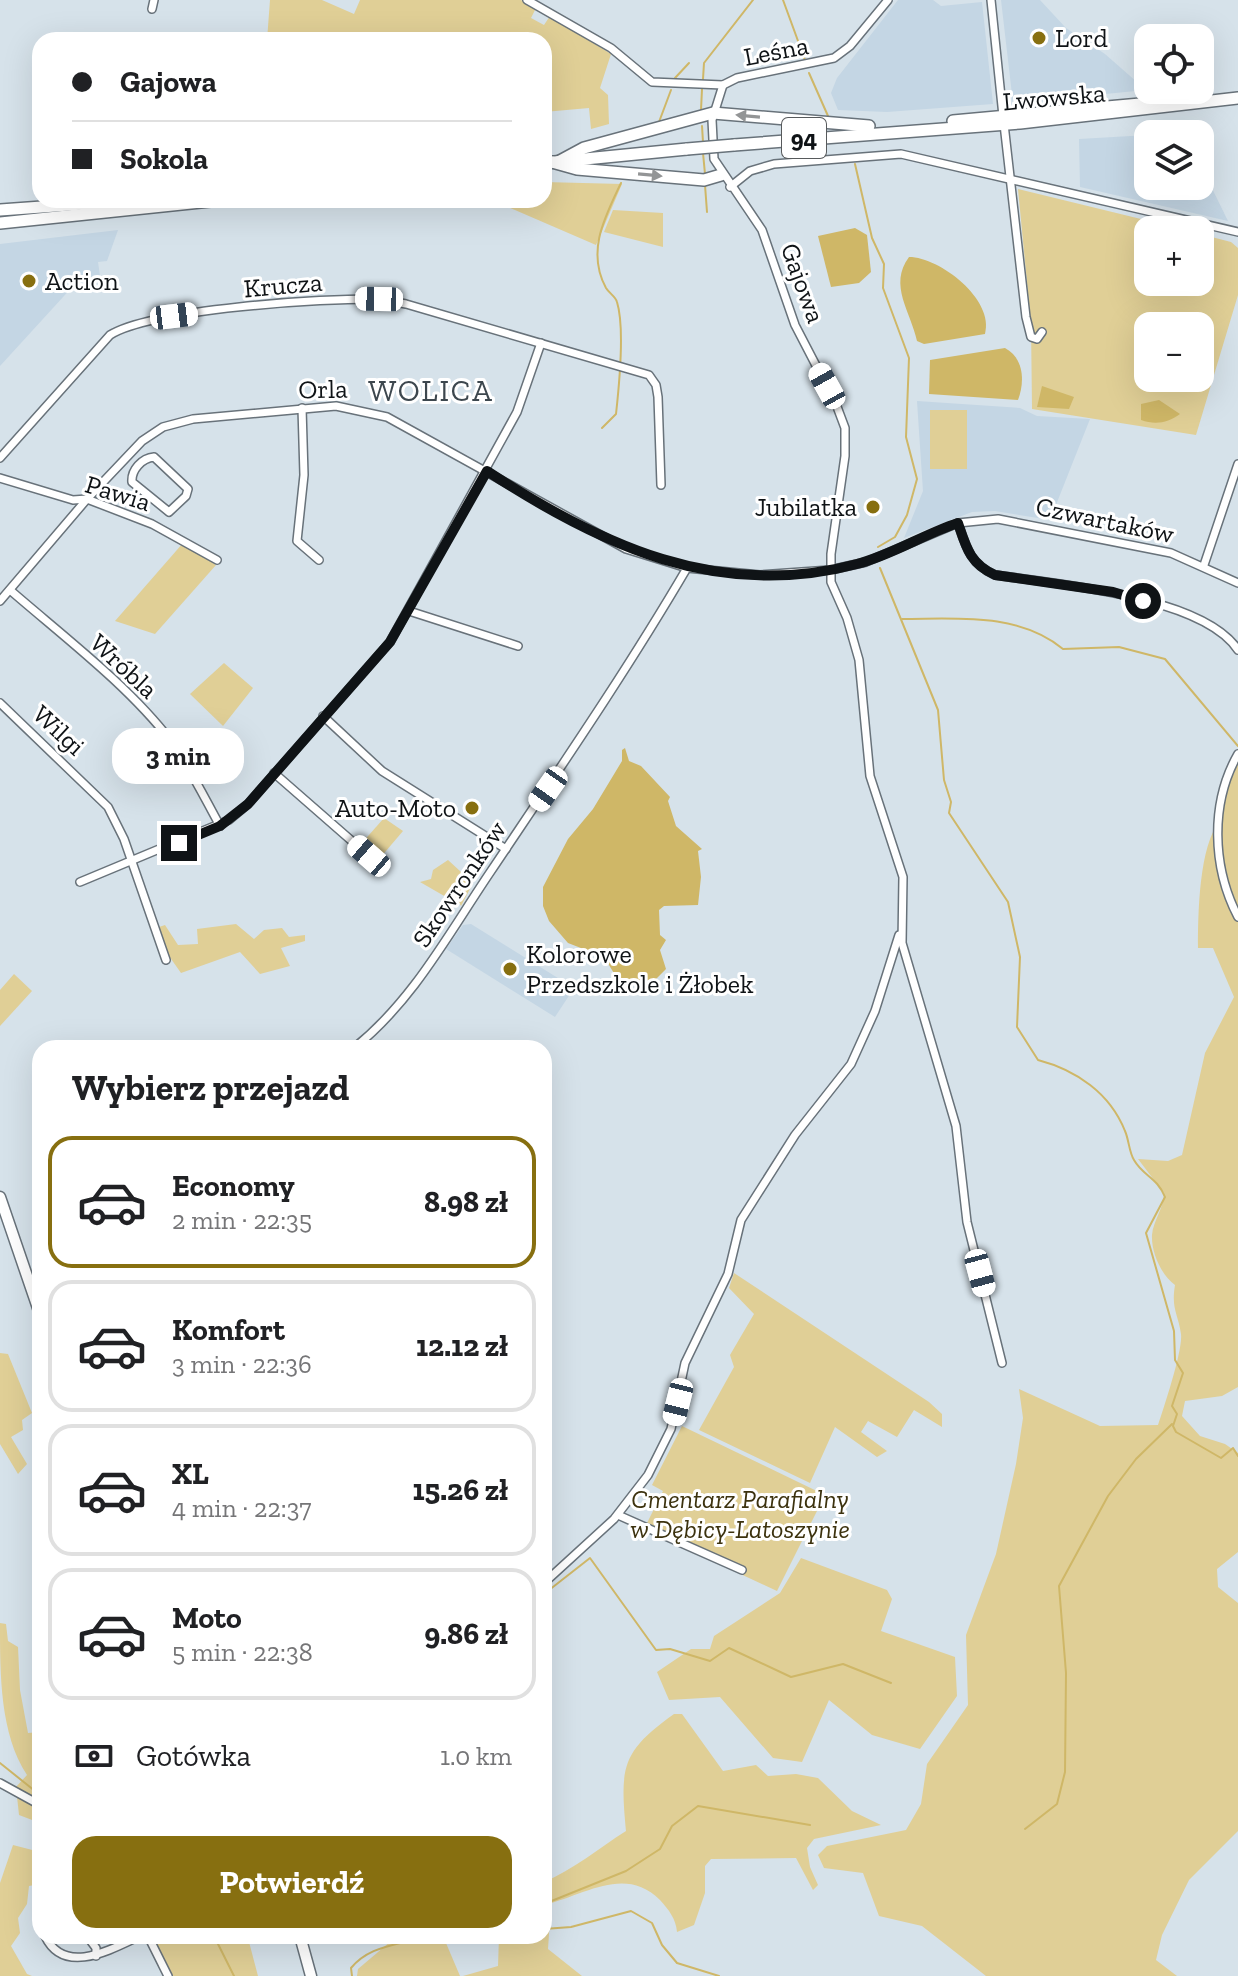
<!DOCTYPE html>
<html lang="pl">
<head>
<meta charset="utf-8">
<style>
	body { margin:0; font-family:"Zilla Slab",serif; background:#f2f2f2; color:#202124; height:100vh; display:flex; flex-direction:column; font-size:30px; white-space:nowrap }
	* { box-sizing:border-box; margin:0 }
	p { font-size:26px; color:#757577 }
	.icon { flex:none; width:44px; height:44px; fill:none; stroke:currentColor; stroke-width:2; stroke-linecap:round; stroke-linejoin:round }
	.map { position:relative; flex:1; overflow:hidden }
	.side { position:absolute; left:32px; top:1040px; width:520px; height:904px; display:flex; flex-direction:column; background:#fff; border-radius:24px; box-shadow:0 8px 32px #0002 }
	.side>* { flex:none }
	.top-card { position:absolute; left:32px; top:32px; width:520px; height:176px; border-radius:24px; box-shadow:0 8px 32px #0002; display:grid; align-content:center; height:176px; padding:0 40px; background:#fff }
	.fabs { position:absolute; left:1134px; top:24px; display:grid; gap:16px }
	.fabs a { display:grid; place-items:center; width:80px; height:80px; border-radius:16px; background:#fff; box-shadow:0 8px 32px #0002; font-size:40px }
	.end { position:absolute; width:36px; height:36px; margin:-18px; border:10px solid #0f1316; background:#fff; box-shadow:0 0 0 4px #fff }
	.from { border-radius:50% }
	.bubble { position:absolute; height:56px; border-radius:24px; background:#fff; box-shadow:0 8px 32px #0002; font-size:26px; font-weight:800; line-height:56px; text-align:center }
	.car { position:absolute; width:24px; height:48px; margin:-24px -12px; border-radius:10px; box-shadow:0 0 6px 2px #0007; background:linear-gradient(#fff 24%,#345 0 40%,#fff 0 76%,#345 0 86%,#fff 0) }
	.top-card b { display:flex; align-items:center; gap:28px; height:76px; font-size:30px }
	.top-card b+b { border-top:2px solid #e0e0e0 }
	.top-card i { width:20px; height:20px; background:#202124 }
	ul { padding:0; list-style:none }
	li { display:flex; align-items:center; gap:24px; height:132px; margin:0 16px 12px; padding:0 24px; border:4px solid #e0e0e0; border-radius:24px }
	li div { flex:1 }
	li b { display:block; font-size:30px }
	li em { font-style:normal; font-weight:800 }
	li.active { border-color:#876f10 }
	li>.icon { width:72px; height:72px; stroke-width:1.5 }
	h2 { padding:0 40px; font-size:36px; line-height:96px }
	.pay { display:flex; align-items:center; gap:20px; height:88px; padding:0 40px; font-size:30px }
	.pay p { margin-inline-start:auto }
	.action { display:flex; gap:16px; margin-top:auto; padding:16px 40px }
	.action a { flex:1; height:92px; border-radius:24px; background:#876f10; color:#fff; font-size:32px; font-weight:800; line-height:92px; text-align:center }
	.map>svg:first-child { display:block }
</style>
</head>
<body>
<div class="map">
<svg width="1238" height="1976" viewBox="0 0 1238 1976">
	<rect width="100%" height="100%" fill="#d6e2ea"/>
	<!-- built -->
	<g fill="#c4d6e4">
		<path d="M898 0H933L941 6 982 2 993 104 887 112 838 110 831 93 837 78Z"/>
		<path d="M1001 0H1040L1066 28 1105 54 1146 90 1013 103Z"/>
		<path d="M1148 135V186H1200V164L1228 221 1080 187 1079 139Z"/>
		<path d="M118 230 107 261 98 262 101 283 74 285 0 366V244Z"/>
		<path d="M917 401 1020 408 1037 416 1090 419 1050 520 995 511 972 512 904 538 923 491Z"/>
		<path d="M471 924 574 988 555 1017 446 949 463 925Z"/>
	</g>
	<!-- green -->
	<g fill="#e0cf96" fill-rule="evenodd">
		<path d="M270 0H322L354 14 360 0H521L536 8 531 18 544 25 550 16 611 54 600 88 608 95 609 124 591 129 589 108 544 112V40H267Z"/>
		<path d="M544 182 622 184 596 245 492 200H544Z"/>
		<path d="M1018 189 1186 230H1148V282H1200V234L1231 242 1238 248V295L1196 435 1032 409 1031 324ZM1148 326H1200V378H1148Z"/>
		<path d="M613 210 663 213V247L604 232Z"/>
		<rect x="930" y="410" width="37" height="59"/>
		<path d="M183 543 216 565 155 634 115 621Z"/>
		<path d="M224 663 253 688 223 726 190 694Z"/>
		<path d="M1238 763V1387L1222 1396 1185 1401 1182 1416 1200 1436 1225 1444 1238 1453V1552L1217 1569 1218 1587 1238 1603V1831L1189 1880 1162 1935 1156 1960 1177 1976H986L922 1926 879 1916 863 1873 824 1868 818 1855 827 1846 906 1830 921 1804 927 1764 968 1705 966 1635 996 1554 1016 1464 1023 1418 1019 1389 1100 1426 1158 1425C1164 1407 1183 1350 1181 1334 1178 1313 1171 1309 1175 1285 1162 1276 1151 1253 1152 1235 1153 1221 1164 1208 1164 1193L1138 1159 1168 1161 1182 1155 1205 1053 1234 997 1213 948H1198C1198 914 1199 845 1220 821L1221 805Z"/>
		<path d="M384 818 403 831 380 858 361 844Z"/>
		<path d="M448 860 473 883 461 906 457 899 446 897 420 882 431 879 433 870Z"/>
		<path d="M236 924 254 939 264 930 282 928 289 937 305 935V941L281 948 290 966 260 974 240 952 181 973 169 956 159 927 165 925 178 945 198 944 197 929Z"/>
		<path d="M14 974 32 991 0 1026V990Z"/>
		<path d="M734 1273 929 1402 942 1414V1427L914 1410 897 1437 868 1421 861 1432 887 1451 877 1457 835 1427 810 1483 699 1430 734 1367 730 1355 754 1314 729 1288Z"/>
		<path d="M0 1353 8 1354 32 1413 22 1420 23 1430 11 1437 27 1464 18 1474 0 1444Z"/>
		<path d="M682 1426 825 1495 777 1591 644 1529 663 1491 652 1485Z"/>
		<path d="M801 1558 887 1590 892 1599 881 1631 955 1657 957 1696 920 1749 872 1735 829 1700 802 1762 773 1758 720 1697 669 1700 657 1672 691 1649H710L714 1636 780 1593Z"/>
		<path d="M0 1623 6 1624 8 1641 18 1647 20 1690 28 1733 40 1732V1823L19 1815 16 1787 27 1775C0 1734 0 1675 0 1623Z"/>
		<path d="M674 1714H682L723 1771 756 1765 768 1776 796 1774 818 1778 852 1811 881 1825 814 1839 807 1848 810 1867 818 1885 813 1890 796 1858 711 1859 705 1866V1893L694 1925 677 1932C676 1919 669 1910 660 1900 625 1865 585 1895 544 1905V1882C573 1870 599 1848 626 1831 620 1767 621 1752 674 1714Z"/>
		<path d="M13 1845 40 1852V1884L29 1886 27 1904 18 1918 20 1933 11 1946 27 1974 32 1976H0V1883Z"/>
		<path d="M550 1919 548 1949 582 1976H463L498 1966 499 1936H544V1920Z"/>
		<path d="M152 1936H253L248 1938 258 1976H173Z"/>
		<path d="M397 1936H443L460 1976H357L358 1969Z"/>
	</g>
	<!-- water -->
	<g fill="#cfb767">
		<path d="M855 228 867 235 871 272 859 283 831 287 818 236Z"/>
		<path d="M909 257C940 257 995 300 985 334L924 344 917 341C911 312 888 285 909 257Z"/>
		<path d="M1005 348C1024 358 1025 382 1018 400L929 394 930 360Z"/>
		<path d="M1042 386 1074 397 1069 409 1037 407Z"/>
		<path d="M1159 400 1180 414C1168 423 1155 425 1141 420V404Z"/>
		<path d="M625 748 629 761 641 766 670 797 668 801 676 826 702 849 698 851 701 877 698 905 664 906 659 910 660 935 666 940 660 950 666 969 655 980 620 983 604 957 568 943 549 921 543 906V887L568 839 593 809 622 761V750Z"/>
	</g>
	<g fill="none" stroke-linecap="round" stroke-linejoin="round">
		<!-- stream -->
		<g stroke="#cfb767" stroke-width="2">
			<path d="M783 0 805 60"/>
			<path d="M809 73 828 116"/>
			<path d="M675 78 689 63"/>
			<path d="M703 79 704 63 753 0"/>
			<path d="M701 110 702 89"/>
			<path d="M659 122 671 90"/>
			<path d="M702 126 703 142"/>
			<path d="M703 153 705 174"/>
			<path d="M855 164 872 238 884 264 883 288 909 358 906 437 917 479 907 515 895 537 878 547"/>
			<path d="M705 185 707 212"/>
			<path d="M602 428 616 414C619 387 625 328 617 302 616 297 609 293 606 288 586 251 605 217 621 183"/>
			<path d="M880 568 938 710 944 780 951 802 949 813 1008 902 1020 957 1017 1027 1038 1060C1076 1070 1110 1093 1125 1131 1129 1140 1129 1152 1134 1160 1143 1176 1157 1177 1165 1197L1146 1233 1174 1331 1175 1360 1183 1373 1172 1406 1177 1414 1173 1426 1176 1432 1221 1458 1233 1448 1238 1456"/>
			<path d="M902 619C956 619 1018 612 1063 649L1119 647 1165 659 1238 746"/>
			<path d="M544 1594 590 1558 656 1650 670 1649 710 1661 729 1648 791 1677 843 1664 891 1683"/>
			<path d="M0 1763 40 1795"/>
			<path d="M1025 1829 1057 1804 1065 1772 1066 1673 1059 1586 1108 1496 1136 1459 1172 1424"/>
			<path d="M549 1902 626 1871 660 1849 672 1826 698 1806 810 1825"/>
			<path d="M544 1916 548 1911"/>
			<path d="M544 1929 571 1927 631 1911 652 1923 662 1945 677 1963 719 1976"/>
			<path d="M214 1936 234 1976"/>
			<path d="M489 1936H524"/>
			<path d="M352 1976 351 1968C370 1945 397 1946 424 1936"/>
		</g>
		<defs>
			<g id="street">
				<path d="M527 0 611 48 652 82 723 85"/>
				<path d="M888 0 850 46 834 58 737 78 723 85 712 120 714 159 762 230 795 325 836 404 845 428V456L831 554V582L847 618 859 660 870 776 903 877 902 943 956 1126 967 1222 1002 1363"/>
				<path d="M991 0 1003 116"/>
				<path d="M152 9 154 0"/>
				<path d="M1004 124 1026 317 1031 337 1037 339 1042 332"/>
				<path d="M730 187 750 171 774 164 901 154 1238 232"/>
				<path d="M302 408 304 475 297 541 319 560"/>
				<path d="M154 457 188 489 186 496 169 512 132 482C131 470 142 458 154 457Z"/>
				<path d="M0 458 110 335C152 309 324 298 379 299L406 304 649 375 656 385 658 397 661 485"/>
				<path d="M0 478 73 500 87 499 152 524 217 560"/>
				<path d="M958 523C966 547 970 564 995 575 1056 584 1203 596 1238 650"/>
				<path d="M1204 565 1238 464"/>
				<path d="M10 590C63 636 129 686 171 741 190 768 204 797 220 826"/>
				<path d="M0 601 87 499 142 441 163 427 193 419 336 406 387 417 626 549 687 568 760 575 830 570 866 562 958 523 998 519 1171 553 1238 583"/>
				<path d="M409 611 518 646"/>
				<path d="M0 703 108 807 124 839 166 960"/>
				<path d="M323 716 382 771 506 849"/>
				<path d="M1238 754C1210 803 1212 867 1238 917"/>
				<path d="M274 773 369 856"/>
				<path d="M80 882 229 820 248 804 390 642 517 412 541 343"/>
				<path d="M354 1048C413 1001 449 933 491 871 558 771 626 672 687 568"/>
				<path d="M618 1515 742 1570"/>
				<path d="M544 1583 614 1519 648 1475 671 1429 685 1363 728 1274 741 1220 795 1135 851 1064 875 1011 899 935"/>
				<path d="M0 1783 40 1805"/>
				<path d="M45 1936C64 1976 110 1950 140 1936"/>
				<path d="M87 1936 96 1948V1956"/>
				<path d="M148 1936 168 1976"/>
			</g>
			<g id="secondary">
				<path d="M0 1197 40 1314"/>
				<path d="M300 1936 311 1976"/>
			</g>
			<g id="primary">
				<path d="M953 121 1195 99"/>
				<path d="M734 145 1020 123 1238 98"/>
				<path d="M552 162 577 169 704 180 721 175"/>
				<path d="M558 162 584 148 713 113 869 126"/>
				<path d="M544 163 687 149"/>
				<path d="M0 210 138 200"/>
				<path d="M0 223 220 200"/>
			</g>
		</defs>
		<!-- street casing -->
		<use href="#street" stroke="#68727a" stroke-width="10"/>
		<!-- secondary casing -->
		<use href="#secondary" stroke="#68727a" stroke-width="13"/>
		<!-- primary casing -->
		<use href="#primary" stroke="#68727a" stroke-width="14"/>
		<!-- street -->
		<use href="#street" stroke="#fff" stroke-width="7"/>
		<!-- secondary -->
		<use href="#secondary" stroke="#fff" stroke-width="10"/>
		<!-- primary -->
		<use href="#primary" stroke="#fff" stroke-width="11"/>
		<defs>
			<path id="primary-bridge" d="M687 149 734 145"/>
		</defs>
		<!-- primary-bridge casing -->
		<use href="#primary-bridge" stroke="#68727a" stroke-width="14" stroke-linecap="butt"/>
		<!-- primary-bridge -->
		<use href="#primary-bridge" stroke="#fff" stroke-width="11"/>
	</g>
	<!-- one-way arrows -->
	<defs><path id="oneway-solid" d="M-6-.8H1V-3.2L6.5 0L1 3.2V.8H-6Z" transform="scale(2)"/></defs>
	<g fill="#939596">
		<use href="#oneway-solid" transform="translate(748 116) rotate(-175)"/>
		<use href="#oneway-solid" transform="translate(650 175) rotate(5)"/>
	</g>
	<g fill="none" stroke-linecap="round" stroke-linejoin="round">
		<!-- route -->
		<path stroke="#0f1316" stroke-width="10" d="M179 843 220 826 248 804 390 642 487 471C600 545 719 601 857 564 892 555 924 534 958 523 966 547 970 564 995 575L1113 592 1143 601"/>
	</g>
	<!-- markers -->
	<g fill="#876f10" stroke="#fff" stroke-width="3">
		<circle cx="1039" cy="38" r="8"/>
		<circle cx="29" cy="281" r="8"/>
		<circle cx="873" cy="507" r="8"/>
		<circle cx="472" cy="808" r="8"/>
		<circle cx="510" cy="969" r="8"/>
	</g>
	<g text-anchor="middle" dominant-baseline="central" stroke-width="6" stroke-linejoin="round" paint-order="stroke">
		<!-- shield labels -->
		<rect fill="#fff" stroke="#575a5c" stroke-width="2" x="782" y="118" width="44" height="40" rx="6"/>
		<g font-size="24" font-weight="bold" fill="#0f1316">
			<text x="804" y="138">94</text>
		</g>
		<!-- poi labels -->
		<g font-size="26" fill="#0f1316" stroke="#fff" text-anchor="start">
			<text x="1055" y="38">Lord</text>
			<text x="45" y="281">Action</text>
			<text x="857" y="507" text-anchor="end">Jubilatka</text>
			<text x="456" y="808" text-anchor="end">Auto-Moto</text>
			<text x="526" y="954">Kolorowe<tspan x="526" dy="30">Przedszkole i Żłobek</tspan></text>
		</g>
		<!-- street labels -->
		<g font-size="26" fill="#0f1316" stroke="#fff">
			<text transform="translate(776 51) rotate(-11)">Leśna</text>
			<text transform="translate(1054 97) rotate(-5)">Lwowska</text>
			<text transform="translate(803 283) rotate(70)">Gajowa</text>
			<text transform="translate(283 285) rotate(-5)">Krucza</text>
			<text transform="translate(323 389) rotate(-1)">Orla</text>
			<text transform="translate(118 493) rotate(17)">Pawia</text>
			<text transform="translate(1105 520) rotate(12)">Czwartaków</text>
			<text transform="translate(124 666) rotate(43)">Wróbla</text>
			<text transform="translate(59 730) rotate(43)">Wilgi</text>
			<text transform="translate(459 884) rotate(-56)">Skowronków</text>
		</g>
		<!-- park labels -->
		<g font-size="26" font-style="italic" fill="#3c320e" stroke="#fff">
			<text x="740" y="1499">Cmentarz Parafialny<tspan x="740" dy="30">w Dębicy-Latoszynie</tspan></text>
		</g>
		<!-- quarter labels -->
		<g font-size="30" letter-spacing="2" fill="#3d474e" stroke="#fff">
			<text x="431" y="391">WOLICA</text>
		</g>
	</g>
</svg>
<div class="fabs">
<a><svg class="icon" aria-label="locate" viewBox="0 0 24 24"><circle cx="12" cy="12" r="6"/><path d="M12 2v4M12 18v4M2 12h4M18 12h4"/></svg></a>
<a><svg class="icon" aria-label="layers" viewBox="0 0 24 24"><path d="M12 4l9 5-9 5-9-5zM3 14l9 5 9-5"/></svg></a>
<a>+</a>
<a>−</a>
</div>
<i class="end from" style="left:1143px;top:601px"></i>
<i class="end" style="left:179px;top:843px"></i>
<div class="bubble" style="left:112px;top:728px;width:132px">3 min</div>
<i class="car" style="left:379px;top:299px;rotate:271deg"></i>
<i class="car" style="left:174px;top:316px;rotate:83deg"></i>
<i class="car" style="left:827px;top:386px;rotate:331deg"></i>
<i class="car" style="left:548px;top:789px;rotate:215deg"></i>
<i class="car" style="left:369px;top:856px;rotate:311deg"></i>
<i class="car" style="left:980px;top:1273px;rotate:165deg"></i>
<i class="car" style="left:678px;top:1402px;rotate:194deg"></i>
<div class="top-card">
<b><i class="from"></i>Gajowa</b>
<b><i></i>Sokola</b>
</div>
<section class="side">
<h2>Wybierz przejazd</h2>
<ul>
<li class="active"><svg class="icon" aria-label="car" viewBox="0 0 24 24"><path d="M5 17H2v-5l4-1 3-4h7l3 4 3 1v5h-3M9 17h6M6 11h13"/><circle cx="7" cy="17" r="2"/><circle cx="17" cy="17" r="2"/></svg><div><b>Economy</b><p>2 min · 22:35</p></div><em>8.98 zł</em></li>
<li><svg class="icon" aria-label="car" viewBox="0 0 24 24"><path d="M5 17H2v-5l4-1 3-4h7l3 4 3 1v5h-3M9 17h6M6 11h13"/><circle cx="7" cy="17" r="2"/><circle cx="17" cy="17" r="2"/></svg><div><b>Komfort</b><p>3 min · 22:36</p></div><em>12.12 zł</em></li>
<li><svg class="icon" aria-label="car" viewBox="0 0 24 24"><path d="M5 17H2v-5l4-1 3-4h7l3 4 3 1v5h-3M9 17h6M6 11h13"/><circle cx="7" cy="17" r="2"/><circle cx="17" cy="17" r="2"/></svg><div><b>XL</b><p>4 min · 22:37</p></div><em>15.26 zł</em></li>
<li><svg class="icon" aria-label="car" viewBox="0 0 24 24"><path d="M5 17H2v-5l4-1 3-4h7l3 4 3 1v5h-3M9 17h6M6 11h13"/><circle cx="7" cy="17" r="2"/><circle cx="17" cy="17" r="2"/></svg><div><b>Moto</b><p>5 min · 22:38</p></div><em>9.86 zł</em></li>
</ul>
<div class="pay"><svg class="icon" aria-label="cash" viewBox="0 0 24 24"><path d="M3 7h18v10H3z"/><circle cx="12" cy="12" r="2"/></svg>Gotówka<p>1.0 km</p></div>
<div class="action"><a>Potwierdź</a></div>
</section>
</div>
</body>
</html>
